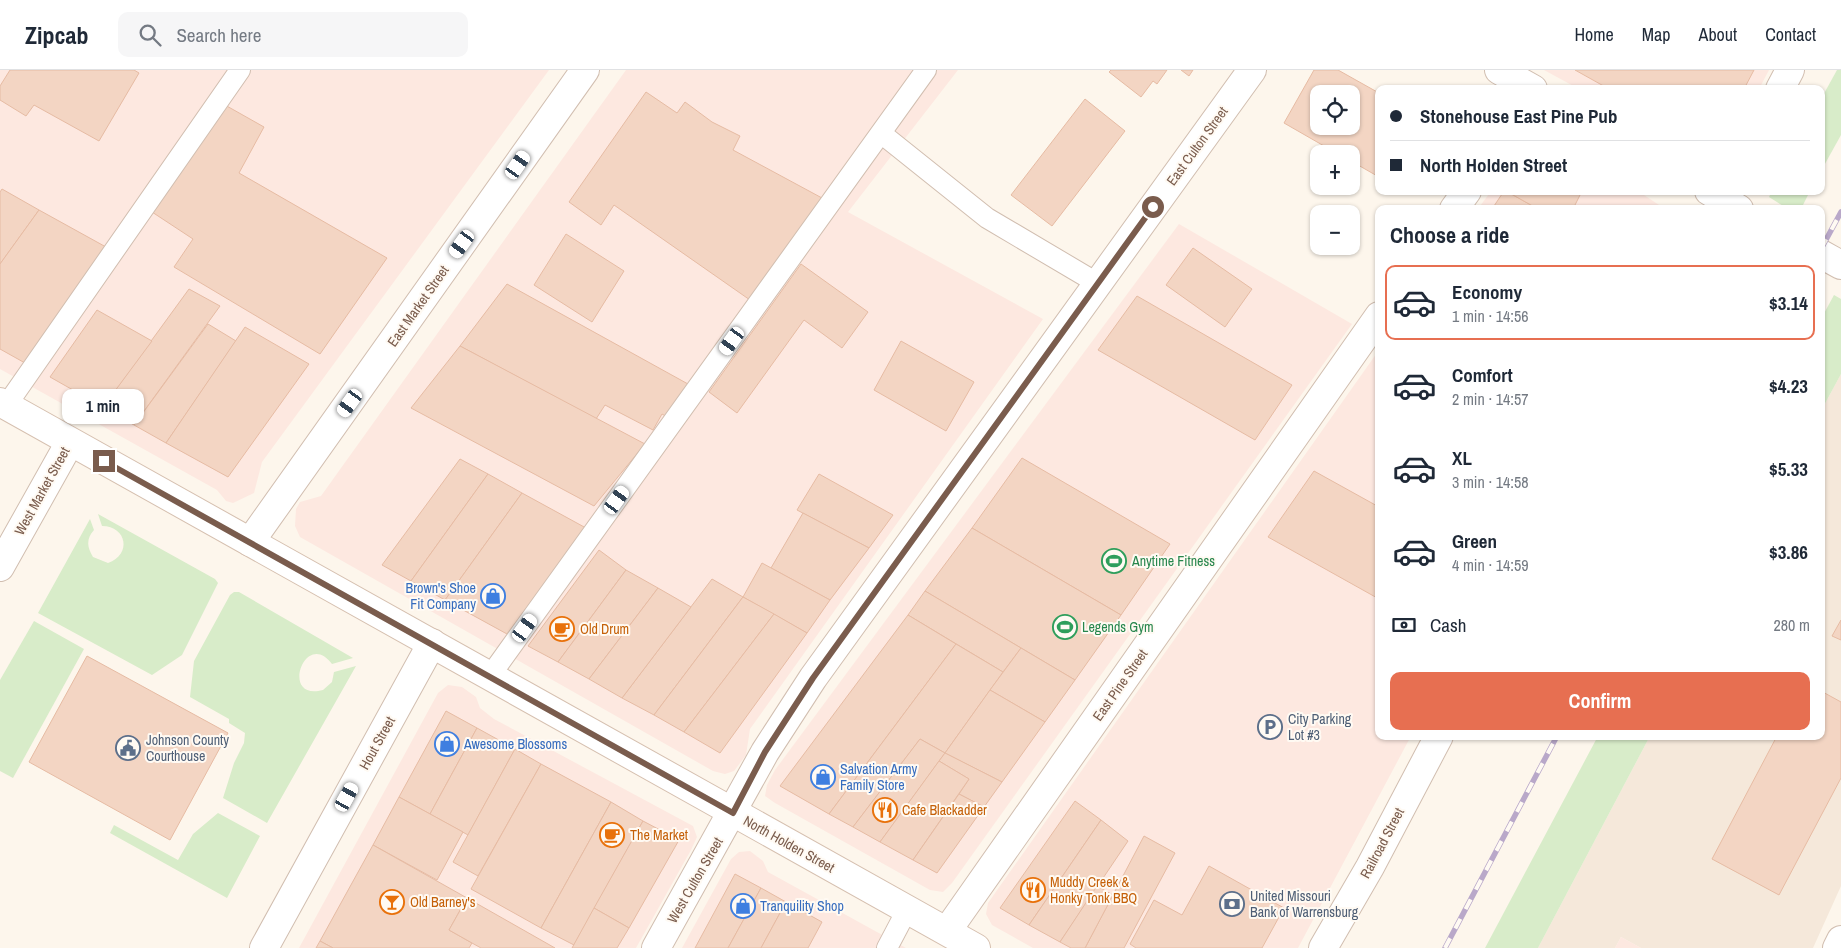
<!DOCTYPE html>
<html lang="en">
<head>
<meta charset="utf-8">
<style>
	body { margin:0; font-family:"Archivo Narrow",sans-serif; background:#f6f6f7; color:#1f2937; height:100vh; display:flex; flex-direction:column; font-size:19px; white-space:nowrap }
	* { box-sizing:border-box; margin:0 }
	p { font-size:16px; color:#747a83 }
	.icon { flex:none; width:28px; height:28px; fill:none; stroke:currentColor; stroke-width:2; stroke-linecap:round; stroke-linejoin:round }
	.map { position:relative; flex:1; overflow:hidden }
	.drawer { position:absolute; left:1375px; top:135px; width:450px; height:535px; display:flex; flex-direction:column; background:#fff; border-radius:10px; box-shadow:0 1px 4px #0004 }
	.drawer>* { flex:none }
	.top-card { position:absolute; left:1375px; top:15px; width:450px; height:110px; border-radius:10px; box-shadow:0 1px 4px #0004; display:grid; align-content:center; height:110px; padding:0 15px; background:#fff }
	.fabs { position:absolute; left:1310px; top:15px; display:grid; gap:10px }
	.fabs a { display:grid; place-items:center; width:50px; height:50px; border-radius:10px; background:#fff; box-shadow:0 1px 4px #0004; font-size:25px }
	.end { position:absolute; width:22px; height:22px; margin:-11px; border:6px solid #7a5c4d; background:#fff; box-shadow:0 0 0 2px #fff }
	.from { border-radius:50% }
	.bubble { position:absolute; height:35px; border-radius:10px; background:#fff; box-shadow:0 1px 4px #0004; font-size:16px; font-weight:700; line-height:35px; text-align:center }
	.car { position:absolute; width:15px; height:30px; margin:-15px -8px; border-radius:6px; box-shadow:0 0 4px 1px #0007; background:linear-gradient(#fff 24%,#345 0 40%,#fff 0 76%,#345 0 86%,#fff 0) }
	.top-card b { display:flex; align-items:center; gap:18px; height:48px; font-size:19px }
	.top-card b+b { border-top:1px solid #e0e1e3 }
	.top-card i { width:12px; height:12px; background:#1f2937 }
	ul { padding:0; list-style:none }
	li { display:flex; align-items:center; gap:15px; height:75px; margin:0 10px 8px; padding:0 5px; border:2px solid transparent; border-radius:10px }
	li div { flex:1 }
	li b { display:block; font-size:19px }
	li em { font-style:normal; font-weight:700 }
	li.on { border-color:#e76f51 }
	li>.icon { width:45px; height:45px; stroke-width:1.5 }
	h2 { padding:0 15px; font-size:22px; line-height:60px }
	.pay { display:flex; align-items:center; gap:12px; height:55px; padding:0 15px; font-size:19px }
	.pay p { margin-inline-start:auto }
	.primary-button { display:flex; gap:10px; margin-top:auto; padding:10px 15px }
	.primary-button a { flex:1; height:58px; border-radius:10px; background:#e76f51; color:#fff; font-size:20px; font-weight:700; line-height:58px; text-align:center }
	header { display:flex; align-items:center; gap:30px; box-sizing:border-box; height:70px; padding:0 25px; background:#fff; border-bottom:1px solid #e0e1e3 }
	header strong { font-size:24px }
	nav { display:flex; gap:28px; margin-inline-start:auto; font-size:18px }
	.search { width:350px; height:45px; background:#f6f6f7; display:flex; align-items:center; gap:12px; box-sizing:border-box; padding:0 18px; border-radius:10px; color:#747a83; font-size:19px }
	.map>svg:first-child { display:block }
</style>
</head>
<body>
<header>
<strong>Zipcab</strong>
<div class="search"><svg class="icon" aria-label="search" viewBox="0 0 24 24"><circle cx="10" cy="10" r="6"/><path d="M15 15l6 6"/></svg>Search here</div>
<nav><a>Home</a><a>Map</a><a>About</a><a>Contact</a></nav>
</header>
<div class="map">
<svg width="1841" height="878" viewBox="0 0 1841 878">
	<rect width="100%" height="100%" fill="#fdf6ec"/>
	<!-- residential -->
	<path fill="#f5e8da" d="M1841 304V816L1813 878H1641L1621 867 1615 878H1538L1650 666H1821V341Z"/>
	<!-- commercial -->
	<g fill="#fde8e0">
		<path d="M0 0H549L262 392 254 423 233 433 226 431 217 420 0 299Z"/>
		<path d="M626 0H958L848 142 1043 249 750 659 746 685 734 701 725 704 713 701 300 467 295 456 296 439 300 432 321 426Z"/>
		<path d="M1544 0H1769L1759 19H1579Z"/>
		<path d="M1491 121H1638L1665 139H1478Z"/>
		<path d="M1179 154 1352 254 952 813 943 822 930 820 775 733 765 726 767 715 775 700Z"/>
		<path d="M1379 280V666H1411L1298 878H1033L992 855 986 844 988 833Z"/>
		<path d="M448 615 462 617 476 627 480 638 494 649 693 756 697 767 691 780 636 878H299L438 623Z"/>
		<path d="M750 781 763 791 768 802 906 878H682L731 789 739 782Z"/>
		<path d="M1621 867 1641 878H1615Z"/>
	</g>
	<!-- green -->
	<g fill="#d8ecc9">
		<path d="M1837 0H1841V65L1821 101V29Z"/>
		<path d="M1772 121H1810L1801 139H1788L1769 127Z"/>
		<path d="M1834 225 1841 229V304L1821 341V249Z"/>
		<path d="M98 444 215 509 218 513 182 585 152 605 38 543 90 449 94 460C86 469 87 477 93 487L108 493C132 485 127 456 102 456Z"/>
		<path d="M234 522H239L353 588 332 594C305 558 279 632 323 620L332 612 334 602 356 596 267 753 223 728 234 693 244 673 245 663 229 653V649L190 627 194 591 230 525Z"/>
		<path d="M34 551 84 579 13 708 0 701V610Z"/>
		<path d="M1598 666H1650L1538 878H1485Z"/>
		<path d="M218 743 260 766 227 828 110 763 114 755 178 790 193 764Z"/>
	</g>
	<!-- building -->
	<g fill="#f3d5c3" stroke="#e6bba3" fill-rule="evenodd">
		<path d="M10 0H134L139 3 99 71 34 35 26 46 0 30V16Z"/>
		<path d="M1111 0H1167L1157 14 1153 11 1141 27 1109 2Z"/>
		<path d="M1181 0H1193L1189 6Z"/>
		<path d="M1314 0H1338L1379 23V107L1351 91V84H1338L1284 53ZM1319 24H1351V56H1319Z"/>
		<path d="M1575 0H1754L1744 19H1609Z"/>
		<path d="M646 22 677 43 685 32 712 52 740 66 733 80 822 128 750 230 614 135 601 155 569 132Z"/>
		<path d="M1085 29 1125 61 1052 156 1011 125Z"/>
		<path d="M225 35 264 57 239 103 387 188 320 284 174 197 193 169 152 142Z"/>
		<path d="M2 119 39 140 0 194V122Z"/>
		<path d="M1504 121H1506L1538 139H1492Z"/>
		<path d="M1506 121H1582L1573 139H1538Z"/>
		<path d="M39 140 106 177 25 293 0 279V194Z"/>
		<path d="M566 164 624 201 592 252 534 215Z"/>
		<path d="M1193 178 1252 219 1225 257 1166 215Z"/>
		<path d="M801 194 868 242 842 278 804 250 737 343 709 322Z"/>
		<path d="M507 214 688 314 669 348 662 344 653 360 605 335 596 349 460 276Z"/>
		<path d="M189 219 220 236 134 355 103 337Z"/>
		<path d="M1137 226 1292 315 1255 370 1098 280Z"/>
		<path d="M97 240 152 271 103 337 50 307Z"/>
		<path d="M208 254 236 271 166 373 134 355Z"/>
		<path d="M245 257 309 294 228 407 166 373Z"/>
		<path d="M901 271 974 312 946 361 874 320Z"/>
		<path d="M460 276 645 374 594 436 411 338Z"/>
		<path d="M1022 388 1170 474 1121 545 972 458Z"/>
		<path d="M460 389 488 404 411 511 382 495Z"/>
		<path d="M1314 401 1379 437V529L1268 467Z"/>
		<path d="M488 404 522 423 445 530 411 511Z"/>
		<path d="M819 404 893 445 869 478 797 440Z"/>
		<path d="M522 423 586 458 507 564 445 530Z"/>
		<path d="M803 443 869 478 830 530 771 498Z"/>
		<path d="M972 458 1121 545 1075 610 925 521Z"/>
		<path d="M599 480 626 500 558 592 528 576Z"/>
		<path d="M762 493 830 530 807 563 743 527Z"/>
		<path d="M626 500 658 518 589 609 558 592Z"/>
		<path d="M712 509 743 527 654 645 622 628Z"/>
		<path d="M658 518 691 537 622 628 589 609Z"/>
		<path d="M925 521 1021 578 1003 602 908 545Z"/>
		<path d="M743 527 774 544 684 662 654 645Z"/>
		<path d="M774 544 807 563 720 683 684 662Z"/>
		<path d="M908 545 956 574 829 744 780 716Z"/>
		<path d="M1841 550V570L1832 566Z"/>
		<path d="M956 574 1003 602 945 683 920 669 853 757 829 744Z"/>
		<path d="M1021 578 1075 610 1045 652 990 620Z"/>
		<path d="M87 586 228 663 170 770 29 692Z"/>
		<path d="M990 620 1045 652 1002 712 945 683Z"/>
		<path d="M1821 621 1841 632V708L1779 825 1712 789 1777 666H1821Z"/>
		<path d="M446 641 477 658 430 744 399 727Z"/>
		<path d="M477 658 515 679 468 765 430 744Z"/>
		<path d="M920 669 945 683 880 772 853 757Z"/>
		<path d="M515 679 541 694 478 806 453 792Z"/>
		<path d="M945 683 1002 712 984 737 959 724 969 709 939 691Z"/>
		<path d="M939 691 969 709 913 790 880 772Z"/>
		<path d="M541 694 611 732 541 858 471 819Z"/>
		<path d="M959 724 984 737 937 803 913 790Z"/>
		<path d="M399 727 463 762 437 810 373 775Z"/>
		<path d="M1075 731 1101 750 1029 855 1000 838Z"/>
		<path d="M611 732 643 751 574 875 541 858Z"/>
		<path d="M1101 750 1128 771 1060 872 1029 855Z"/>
		<path d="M643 751 679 770 629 858 594 838Z"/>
		<path d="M1144 766 1175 783 1124 878H1085Z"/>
		<path d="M373 775 467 828 449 860 472 873 469 878H333L320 871Z"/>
		<path d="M1209 796 1284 838 1262 878H1136L1130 874 1154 830 1182 845Z"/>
		<path d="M735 804 761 818 728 878H695Z"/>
		<path d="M1097 816 1113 825 1085 878H1071L1060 872Z"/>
		<path d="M761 818 786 832 761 878H728Z"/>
		<path d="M467 828 555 878H481L472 873 449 860Z"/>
		<path d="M786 832 822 852 808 878H761Z"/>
		<path d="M594 838 629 858 617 878H572Z"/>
		<path d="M320 871 333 878H316Z"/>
	</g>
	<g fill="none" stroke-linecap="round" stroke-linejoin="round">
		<defs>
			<g id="service">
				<path d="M882 64 987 148 1097 213"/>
				<path d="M6 336 240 0"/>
				<path d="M490 606 926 0"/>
				<path d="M887 878 907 840"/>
			</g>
			<g id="minor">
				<path d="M1499 0 1533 19"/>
				<path d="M1780 19 1790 0"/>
				<path d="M1709 121 1739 139"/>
				<path d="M1454 139 1467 121"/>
				<path d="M1821 184 1841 195"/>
				<path d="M250 472 585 0"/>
				<path d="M0 497 70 372"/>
				<path d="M947 861 1379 246"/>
				<path d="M264 878 432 573"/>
				<path d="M656 878 765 682 813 608 1252 0"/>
				<path d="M1323 878 1370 797 1439 666"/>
				<path d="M1837 878 1841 870"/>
			</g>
			<path id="secondary" d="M0 332 976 878"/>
		</defs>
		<!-- service casing -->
		<use href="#service" stroke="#d1beb0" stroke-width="22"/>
		<!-- minor casing -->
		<use href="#minor" stroke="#d1beb0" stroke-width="30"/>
		<!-- secondary casing -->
		<use href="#secondary" stroke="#d6c0b0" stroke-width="30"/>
		<!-- service -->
		<use href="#service" stroke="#fff" stroke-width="20"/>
		<!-- minor -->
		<use href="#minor" stroke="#fff" stroke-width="28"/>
		<!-- secondary -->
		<use href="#secondary" stroke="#fff" stroke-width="28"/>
		<defs>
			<g id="rail">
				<path d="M1821 179 1841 142"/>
				<path d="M1445 878 1557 666"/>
			</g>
		</defs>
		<!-- rail casing -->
		<use href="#rail" stroke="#b9a8c9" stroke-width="5.5"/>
		<!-- rail -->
		<use href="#rail" stroke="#fffaf3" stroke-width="4" stroke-dasharray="11" stroke-linecap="butt"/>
	</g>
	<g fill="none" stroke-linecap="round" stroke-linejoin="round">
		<!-- route -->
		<path stroke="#7a5c4d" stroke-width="6" d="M104 391 733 743 765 682 813 608 1153 137"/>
	</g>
	<!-- icons -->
	<defs>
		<symbol id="stadium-ring" viewBox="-11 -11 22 22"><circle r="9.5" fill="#fffaf3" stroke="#2e9e5b" stroke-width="1.5"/><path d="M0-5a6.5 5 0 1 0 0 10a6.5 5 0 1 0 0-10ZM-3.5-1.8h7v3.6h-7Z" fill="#2e9e5b"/></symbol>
		<symbol id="shop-ring" viewBox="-11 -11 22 22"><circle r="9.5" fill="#fffaf3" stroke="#3f7fe0" stroke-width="1.5"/><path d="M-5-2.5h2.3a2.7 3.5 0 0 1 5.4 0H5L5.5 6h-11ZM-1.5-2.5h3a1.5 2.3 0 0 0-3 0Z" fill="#3f7fe0"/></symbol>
		<symbol id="cafe-ring" viewBox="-11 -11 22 22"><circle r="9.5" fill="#fffaf3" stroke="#e8710a" stroke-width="1.5"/><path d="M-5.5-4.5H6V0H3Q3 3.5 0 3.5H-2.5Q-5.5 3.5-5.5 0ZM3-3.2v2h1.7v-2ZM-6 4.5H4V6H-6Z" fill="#e8710a"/></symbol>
		<symbol id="parking-ring" viewBox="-11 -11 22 22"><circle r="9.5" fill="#fffaf3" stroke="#5c6f8a" stroke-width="1.5"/><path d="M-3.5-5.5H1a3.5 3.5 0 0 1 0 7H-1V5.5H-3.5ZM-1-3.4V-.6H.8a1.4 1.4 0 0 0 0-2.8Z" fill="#5c6f8a"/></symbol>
		<symbol id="civic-ring" viewBox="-11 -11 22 22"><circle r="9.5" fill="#fffaf3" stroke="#5c6f8a" stroke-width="1.5"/><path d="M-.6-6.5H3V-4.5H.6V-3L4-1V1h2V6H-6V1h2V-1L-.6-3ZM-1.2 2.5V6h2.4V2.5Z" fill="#5c6f8a"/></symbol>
		<symbol id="restaurant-ring" viewBox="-11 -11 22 22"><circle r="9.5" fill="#fffaf3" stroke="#e8710a" stroke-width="1.5"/><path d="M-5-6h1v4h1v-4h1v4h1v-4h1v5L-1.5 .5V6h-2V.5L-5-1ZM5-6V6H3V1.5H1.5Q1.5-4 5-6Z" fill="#e8710a"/></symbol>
		<symbol id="bar-ring" viewBox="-11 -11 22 22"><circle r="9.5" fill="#fffaf3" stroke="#e8710a" stroke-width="1.5"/><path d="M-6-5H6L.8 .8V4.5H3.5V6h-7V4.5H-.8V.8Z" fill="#e8710a"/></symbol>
		<symbol id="bank-ring" viewBox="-11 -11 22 22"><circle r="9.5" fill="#fffaf3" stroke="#5c6f8a" stroke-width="1.5"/><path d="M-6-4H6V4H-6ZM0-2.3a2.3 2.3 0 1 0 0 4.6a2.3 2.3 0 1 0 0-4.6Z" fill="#5c6f8a"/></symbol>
	</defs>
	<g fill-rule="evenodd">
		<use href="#stadium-ring" x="1100" y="477" width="28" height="28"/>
		<use href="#shop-ring" x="479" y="512" width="28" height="28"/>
		<use href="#stadium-ring" x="1051" y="543" width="28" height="28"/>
		<use href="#cafe-ring" x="548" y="545" width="28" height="28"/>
		<use href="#parking-ring" x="1256" y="643" width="28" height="28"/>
		<use href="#shop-ring" x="433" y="660" width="28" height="28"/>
		<use href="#civic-ring" x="114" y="664" width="28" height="28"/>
		<use href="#shop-ring" x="809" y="693" width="28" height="28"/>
		<use href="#restaurant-ring" x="871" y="726" width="28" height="28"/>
		<use href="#cafe-ring" x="598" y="751" width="28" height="28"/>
		<use href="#restaurant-ring" x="1019" y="806" width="28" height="28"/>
		<use href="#bar-ring" x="378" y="818" width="28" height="28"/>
		<use href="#bank-ring" x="1218" y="820" width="28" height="28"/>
		<use href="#shop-ring" x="729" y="822" width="28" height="28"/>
	</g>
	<g text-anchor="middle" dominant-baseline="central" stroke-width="4" stroke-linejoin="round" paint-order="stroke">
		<!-- street labels -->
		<g font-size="14" fill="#7a5c4d" stroke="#fffaf3">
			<text transform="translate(1197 76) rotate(-54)">East Culton Street</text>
			<text transform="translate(418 236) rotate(-55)">East Market Street</text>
			<text transform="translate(42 421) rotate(-61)">West Market Street</text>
			<text transform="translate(1120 615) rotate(-55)">East Pine Street</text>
			<text transform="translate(377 673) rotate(-61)">Hout Street</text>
			<text transform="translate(1382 773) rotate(-62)">Railroad Street</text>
			<text transform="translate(789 774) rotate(29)">North Holden Street</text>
			<text transform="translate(695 810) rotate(-60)">West Culton Street</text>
		</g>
		<!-- leisure labels -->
		<g font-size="14" fill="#27864d" stroke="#fffaf3" text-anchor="start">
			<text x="1132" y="491">Anytime Fitness</text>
			<text x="1082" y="557">Legends Gym</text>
		</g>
		<!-- shop labels -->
		<g font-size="14" fill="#366cbe" stroke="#fffaf3" text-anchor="start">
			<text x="476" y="518" text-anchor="end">Brown's Shoe<tspan x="476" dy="16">Fit Company</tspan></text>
			<text x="464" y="674">Awesome Blossoms</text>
			<text x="840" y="699">Salvation Army<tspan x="840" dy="16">Family Store</tspan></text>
			<text x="760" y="836">Tranquility Shop</text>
		</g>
		<!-- food labels -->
		<g font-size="14" fill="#c56008" stroke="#fffaf3" text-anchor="start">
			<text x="580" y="559">Old Drum</text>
			<text x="902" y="740">Cafe Blackadder</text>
			<text x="630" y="765">The Market</text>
			<text x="1050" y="812">Muddy Creek &amp;<tspan x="1050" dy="16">Honky Tonk BBQ</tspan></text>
			<text x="410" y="832">Old Barney's</text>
		</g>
		<!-- service labels -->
		<g font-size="14" fill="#4e5e75" stroke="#fffaf3" text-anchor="start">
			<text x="1288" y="649">City Parking<tspan x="1288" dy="16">Lot #3</tspan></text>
			<text x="146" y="670">Johnson County<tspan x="146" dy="16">Courthouse</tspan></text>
			<text x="1250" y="826">United Missouri<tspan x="1250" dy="16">Bank of Warrensburg</tspan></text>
		</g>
	</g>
</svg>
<div class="fabs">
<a><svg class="icon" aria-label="locate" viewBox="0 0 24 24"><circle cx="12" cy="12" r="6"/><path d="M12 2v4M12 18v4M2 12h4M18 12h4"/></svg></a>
<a>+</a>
<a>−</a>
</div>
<i class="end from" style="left:1153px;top:137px"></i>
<i class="end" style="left:104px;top:391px"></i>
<div class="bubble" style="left:62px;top:319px;width:82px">1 min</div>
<i class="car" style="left:518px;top:95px;rotate:35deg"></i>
<i class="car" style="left:462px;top:174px;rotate:216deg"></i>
<i class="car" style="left:732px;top:271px;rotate:216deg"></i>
<i class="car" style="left:350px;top:333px;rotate:216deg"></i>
<i class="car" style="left:617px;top:430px;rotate:36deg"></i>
<i class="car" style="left:525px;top:558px;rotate:36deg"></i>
<i class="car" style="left:347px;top:727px;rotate:29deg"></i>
<div class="top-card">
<b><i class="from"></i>Stonehouse East Pine Pub</b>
<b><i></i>North Holden Street</b>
</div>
<section class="drawer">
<h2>Choose a ride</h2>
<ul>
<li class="on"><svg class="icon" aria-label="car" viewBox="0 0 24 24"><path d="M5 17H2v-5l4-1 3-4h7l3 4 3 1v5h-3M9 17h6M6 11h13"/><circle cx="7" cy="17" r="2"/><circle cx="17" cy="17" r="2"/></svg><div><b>Economy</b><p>1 min · 14:56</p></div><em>$3.14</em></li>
<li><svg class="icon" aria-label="car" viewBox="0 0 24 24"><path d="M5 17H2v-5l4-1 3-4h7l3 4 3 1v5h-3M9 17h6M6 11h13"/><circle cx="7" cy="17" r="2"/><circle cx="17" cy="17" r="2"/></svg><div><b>Comfort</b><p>2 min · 14:57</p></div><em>$4.23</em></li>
<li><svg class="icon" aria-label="car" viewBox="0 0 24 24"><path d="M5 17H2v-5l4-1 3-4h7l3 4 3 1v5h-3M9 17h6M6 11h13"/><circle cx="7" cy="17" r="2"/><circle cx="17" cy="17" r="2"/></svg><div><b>XL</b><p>3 min · 14:58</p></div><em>$5.33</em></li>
<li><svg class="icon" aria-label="car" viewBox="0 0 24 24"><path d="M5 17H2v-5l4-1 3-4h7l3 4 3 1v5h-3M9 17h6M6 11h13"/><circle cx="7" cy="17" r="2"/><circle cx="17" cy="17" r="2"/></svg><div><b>Green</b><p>4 min · 14:59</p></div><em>$3.86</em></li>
</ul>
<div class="pay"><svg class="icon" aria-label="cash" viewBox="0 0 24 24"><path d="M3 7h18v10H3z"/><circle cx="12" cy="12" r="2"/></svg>Cash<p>280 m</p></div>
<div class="primary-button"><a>Confirm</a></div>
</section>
</div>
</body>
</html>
